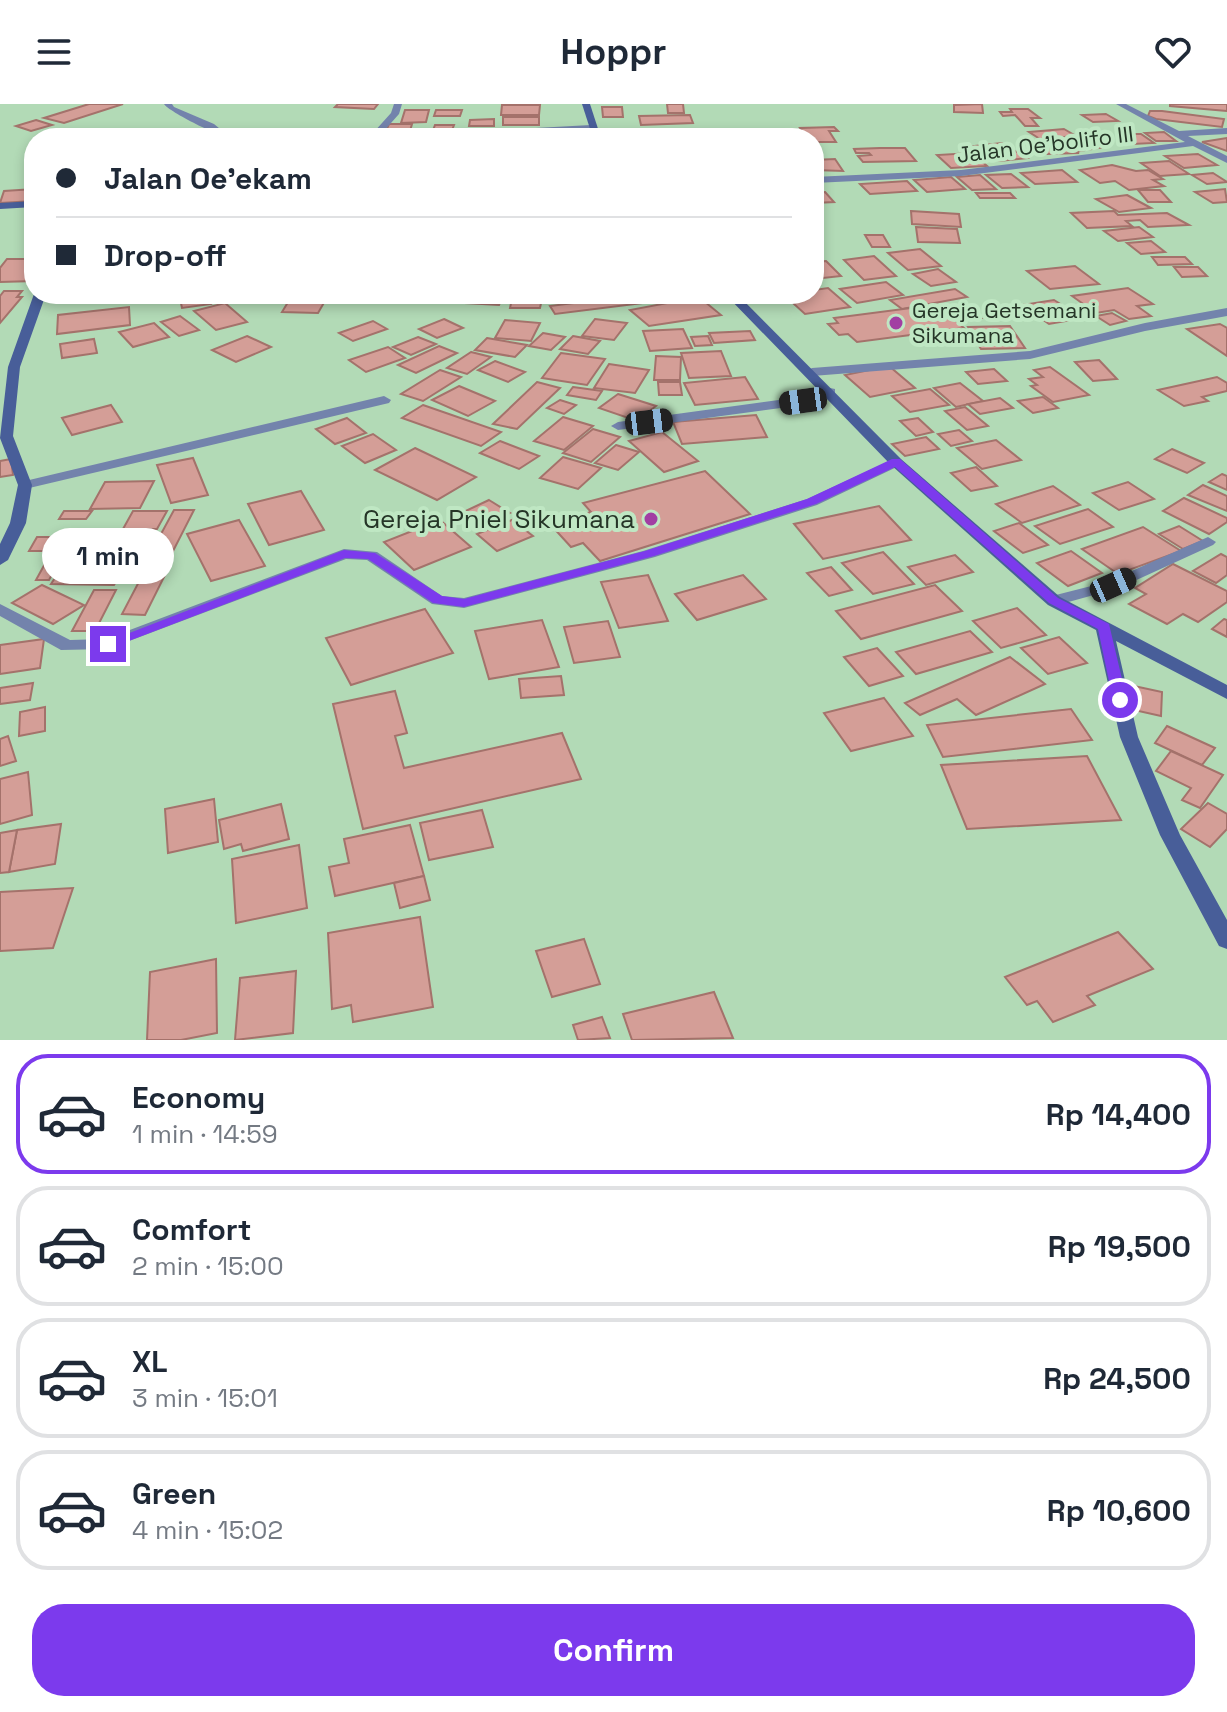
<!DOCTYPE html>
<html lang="en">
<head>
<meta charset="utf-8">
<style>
	body { margin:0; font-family:"Space Grotesk",sans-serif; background:#f2f2f3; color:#1f2937; height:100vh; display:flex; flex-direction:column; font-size:30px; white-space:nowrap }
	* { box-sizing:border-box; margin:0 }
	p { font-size:26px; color:#747a83 }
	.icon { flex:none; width:44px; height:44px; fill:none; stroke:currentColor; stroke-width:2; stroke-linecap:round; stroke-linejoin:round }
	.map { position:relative; height:936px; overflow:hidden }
	.drawer { display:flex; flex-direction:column; background:#fff; flex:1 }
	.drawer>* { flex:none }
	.hud { position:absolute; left:24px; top:24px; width:800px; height:176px; border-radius:32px; box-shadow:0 4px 12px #0003; display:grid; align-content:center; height:176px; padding:0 32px; background:#fff }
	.end { position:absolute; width:36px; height:36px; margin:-18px; border:10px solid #7c3aed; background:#fff; box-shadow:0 0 0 4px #fff }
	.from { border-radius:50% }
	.bubble { position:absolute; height:56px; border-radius:28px; background:#fff; box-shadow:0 4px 12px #0003; font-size:26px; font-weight:800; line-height:56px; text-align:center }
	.car { position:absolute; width:24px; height:48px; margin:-24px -12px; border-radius:10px; box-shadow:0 0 6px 2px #0007; background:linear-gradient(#222 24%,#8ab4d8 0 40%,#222 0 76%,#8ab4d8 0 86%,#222 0) }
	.hud b { display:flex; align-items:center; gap:28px; height:76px; font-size:30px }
	.hud b+b { border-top:2px solid #e0e1e3 }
	.hud i { width:20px; height:20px; background:#1f2937 }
	ul { padding:14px 0 0; list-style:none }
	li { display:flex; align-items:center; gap:24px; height:120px; margin:0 16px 12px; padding:0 16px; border:4px solid #e0e1e3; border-radius:32px }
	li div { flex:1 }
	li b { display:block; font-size:30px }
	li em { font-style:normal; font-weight:800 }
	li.selected { border-color:#7c3aed }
	li>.icon { width:72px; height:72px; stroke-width:1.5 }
	.action { display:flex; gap:16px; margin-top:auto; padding:16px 32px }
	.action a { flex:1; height:92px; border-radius:32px; background:#7c3aed; color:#fff; font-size:32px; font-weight:800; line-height:92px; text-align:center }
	header { display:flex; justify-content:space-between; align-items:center; height:104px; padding:0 32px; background:#fff; font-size:36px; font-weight:800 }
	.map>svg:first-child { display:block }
</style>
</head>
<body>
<header><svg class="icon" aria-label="menu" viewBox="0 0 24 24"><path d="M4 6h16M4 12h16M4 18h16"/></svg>Hoppr<svg class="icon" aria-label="heart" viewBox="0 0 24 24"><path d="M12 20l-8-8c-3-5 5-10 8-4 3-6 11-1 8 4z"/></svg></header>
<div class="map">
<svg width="1227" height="936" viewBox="0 0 1227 936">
	<rect width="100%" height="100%" fill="#b2dab6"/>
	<!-- building -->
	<g fill="#d49e97" stroke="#a4726b" stroke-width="2">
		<path d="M89 0H123L64 19 44 14Z"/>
		<path d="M338 0H378L374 5 335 3Z"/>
		<path d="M667 0H683L684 9H668Z"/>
		<path d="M982 0 983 9 954 8V1Z"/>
		<path d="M1170 0H1227V7L1170 2Z"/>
		<path d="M502 1H540L539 11H501Z"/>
		<path d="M602 3H622L623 13H603Z"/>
		<path d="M1010 5H1028L1040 14H1031L1038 22H1025L1015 11 1003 12 1000 8H1012Z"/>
		<path d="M405 6H429L426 18 401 19Z"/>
		<path d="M436 6H462L460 12H434Z"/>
		<path d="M1150 7H1162L1224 15 1222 23 1156 15 1148 12Z"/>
		<path d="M1106 10 1118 17 1093 18 1082 11Z"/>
		<path d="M690 11 693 19 641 21 639 12Z"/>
		<rect x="503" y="13" width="36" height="8"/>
		<path d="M494 15V22H469L470 16Z"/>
		<path d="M36 16 52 21 31 27 16 22Z"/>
		<path d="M389 20H412L410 27H386Z"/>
		<path d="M435 21H454L451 29H432Z"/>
		<path d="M834 23 838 27H829L836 38H814V34H807L800 24Z"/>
		<path d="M1064 25 1076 32 1040 35 1029 28Z"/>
		<path d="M742 26 745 30 701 31 699 27Z"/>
		<path d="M747 26H765L768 34H749Z"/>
		<path d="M696 27 699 32 712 34H657L655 29Z"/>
		<path d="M552 28V34H514V29Z"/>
		<path d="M1164 28 1176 37H1156L1145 29Z"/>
		<path d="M653 29 654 33 611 34 610 30Z"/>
		<path d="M1120 30H1141L1154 39 1132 40Z"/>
		<path d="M1076 32 1099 44 1079 47 1056 35Z"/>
		<path d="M1227 34V47L1202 38Z"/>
		<path d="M1051 35 1079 49 1047 50 1024 38Z"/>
		<path d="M1002 39 1027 54 999 57 975 42Z"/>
		<path d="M880 44H905L916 57 863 58 858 52 871 51 869 49H856L854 45Z"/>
		<path d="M972 49 987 62 951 64 937 51Z"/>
		<path d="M1198 50 1217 61 1184 64 1165 52Z"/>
		<path d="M835 55 843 67 814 66V56Z"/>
		<path d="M1169 57 1189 70 1160 72 1141 59Z"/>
		<path d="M1112 61 1136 67 1148 66 1163 75 1153 76 1164 82 1129 86 1115 77 1100 79 1080 66Z"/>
		<path d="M1062 66 1077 78 1035 80 1021 69Z"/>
		<path d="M1213 69 1227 78 1207 80 1192 71Z"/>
		<path d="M1011 70 1028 83 1002 84 986 71Z"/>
		<path d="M980 71 996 85 972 86 957 73Z"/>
		<path d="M951 73 965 85 927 88 914 76Z"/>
		<path d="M907 77 917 87 870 90 860 80Z"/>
		<path d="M34 85V97L0 99 4 87Z"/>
		<path d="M1225 85 1227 98 1213 99 1195 88Z"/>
		<path d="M1138 86H1160L1171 98H1148Z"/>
		<path d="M825 88 834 98 814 99V89Z"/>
		<path d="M976 89H1010L1015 94H980Z"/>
		<path d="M1127 91 1151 104 1119 108 1096 95Z"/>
		<path d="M911 107 959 110 961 123 912 120Z"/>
		<path d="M1114 107 1118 111 1167 109 1189 121 1148 123 1140 116 1126 117 1132 122 1087 124 1071 109Z"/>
		<path d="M916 123 957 125 960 139 918 138Z"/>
		<path d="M1139 123 1153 133 1118 137 1104 127Z"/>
		<path d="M865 131H883L890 143H872Z"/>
		<path d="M1151 137 1165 148 1141 150 1127 139Z"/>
		<path d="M920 145 941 162 908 166 888 149Z"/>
		<path d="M874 152 896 172 864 176 844 156Z"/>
		<path d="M1152 153H1185L1192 160 1158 161Z"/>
		<path d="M7 155H34V177L0 178V164Z"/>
		<path d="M826 157 841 172 823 174 814 165V158Z"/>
		<path d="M1075 162 1099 180 1050 185 1027 167Z"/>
		<path d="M1174 163H1198L1207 172 1182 173Z"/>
		<path d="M938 165 956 178 931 182 913 170Z"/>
		<path d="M886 178 903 191 857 199 840 185Z"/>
		<path d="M828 184 850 203 805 210 783 190H814V186Z"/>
		<path d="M1128 184 1153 200 1137 202 1151 212 1129 215 1114 206 1096 209 1072 192Z"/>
		<path d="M955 185 967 193 902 205 890 196Z"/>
		<path d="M4 187H22L17 193H22L0 219V192Z"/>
		<path d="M95 190H129L126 196 91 197Z"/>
		<path d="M173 190V195L138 198V192Z"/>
		<path d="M179 190H208L211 200 182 204Z"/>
		<path d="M293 190H329L318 209 282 208Z"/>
		<path d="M452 190H504L499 201 448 198Z"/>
		<path d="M513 190H543L540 204H510Z"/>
		<path d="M637 191 643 199 555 210 550 202Z"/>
		<path d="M699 193 721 211 649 222 630 206Z"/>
		<path d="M1054 196 1083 214 1049 220 1022 201Z"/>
		<path d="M225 199 247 218 216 226 194 207Z"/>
		<path d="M934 201 939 205 966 201 981 214 956 217 964 224 857 238 848 230 839 231 828 220 838 219 834 214Z"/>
		<path d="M129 203 130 221 57 230 58 211Z"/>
		<path d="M1112 209 1126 217 1110 221 1096 212Z"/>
		<path d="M180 212 199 226 179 232 161 218Z"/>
		<path d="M444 215 463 224 437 234 419 225Z"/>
		<path d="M595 215 627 219 614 236 582 232Z"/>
		<path d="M505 216 540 219 531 237 495 234Z"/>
		<path d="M373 217 387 225 353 237 339 229Z"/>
		<path d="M154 219 169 233 133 243 119 228Z"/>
		<path d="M1220 220 1227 224V252L1187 225Z"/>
		<path d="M1010 222 1025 244 981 245 968 223Z"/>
		<path d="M683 225 692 244 650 247 643 227Z"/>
		<path d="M750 227 755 236 714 239 709 229Z"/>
		<path d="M543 229 565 233 551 246 529 242Z"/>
		<path d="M247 232 271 243 236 258 212 246Z"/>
		<path d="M573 232 600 237 588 250 560 245Z"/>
		<path d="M708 232 712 241 695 242 691 233Z"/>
		<path d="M418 233 436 240 411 251 393 243Z"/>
		<path d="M487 234 527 241 515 253 475 246Z"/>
		<path d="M94 235 97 249 62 254 60 240Z"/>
		<path d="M439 242 457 249 416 269 398 261Z"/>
		<path d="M388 243 405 254 366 268 349 256Z"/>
		<path d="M721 247 731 272 689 274 681 249Z"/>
		<path d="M471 248 491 253 467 270 447 264Z"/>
		<path d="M561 249 605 255 587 281 542 274Z"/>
		<path d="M656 252 681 253 680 276H654Z"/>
		<path d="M1099 256 1117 275 1093 277 1075 258Z"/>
		<path d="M495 257 525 268 508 278 478 266Z"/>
		<path d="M609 260 649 266 635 289 594 284Z"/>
		<path d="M889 262 915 284 870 293 845 271Z"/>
		<path d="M1050 263 1089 291 1053 298 1031 282 1037 281 1029 275 1043 273 1034 266Z"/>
		<path d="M994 265 1007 277 978 280 966 268Z"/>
		<path d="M440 266 461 273 423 297 401 290Z"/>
		<path d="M745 273 758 295 695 301 684 279Z"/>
		<path d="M1217 273 1227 279V287L1202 293 1208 297 1184 302 1158 286Z"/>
		<path d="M537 278 560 284 517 325 493 320Z"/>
		<path d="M658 278H680L682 291H659Z"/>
		<path d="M960 279 983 297 956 303 934 284Z"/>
		<path d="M459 282 495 297 468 312 432 296Z"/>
		<path d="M573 283 602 287 596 296 567 291Z"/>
		<path d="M930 285 949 301 910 308 892 292Z"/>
		<path d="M618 290 656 302 637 317 599 304Z"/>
		<path d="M1043 293 1058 304 1033 309 1018 297Z"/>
		<path d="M1000 294 1013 304 980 310 968 300Z"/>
		<path d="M560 296 576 301 564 310 547 304Z"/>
		<path d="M111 301 122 318 72 331 62 314Z"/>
		<path d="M423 301 501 328 481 342 402 314Z"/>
		<path d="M965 303 988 322 967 326 945 307Z"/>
		<path d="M756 311 767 333 682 340 673 318Z"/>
		<path d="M563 313 593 322 564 346 534 337Z"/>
		<path d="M347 314 366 329 335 340 316 325Z"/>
		<path d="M918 314 933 328 916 332 900 317Z"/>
		<path d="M593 325 620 333 591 358 563 349Z"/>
		<path d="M959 326 972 337 951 342 938 330Z"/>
		<path d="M662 328 698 357 664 368 629 337Z"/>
		<path d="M373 330 396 346 365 359 342 342Z"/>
		<path d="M926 333 939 345 905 352 892 340Z"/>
		<path d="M996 336 1021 356 982 365 957 344Z"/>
		<path d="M500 337 539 352 519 365 480 349Z"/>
		<path d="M616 341 639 348 618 366 595 359Z"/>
		<path d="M415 344 476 373 437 396 375 366Z"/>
		<path d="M1172 345 1204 359 1187 369 1155 355Z"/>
		<path d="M563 353 601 364 578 385 540 374Z"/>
		<path d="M193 354 208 391 171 399 157 361Z"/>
		<path d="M11 355 13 371 0 373V357Z"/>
		<path d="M976 363 997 382 971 387 951 369Z"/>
		<path d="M705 367 750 410 600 457 583 439 571 443 550 420 591 408 583 399Z"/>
		<path d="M1222 370 1227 372V386L1209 378Z"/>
		<path d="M154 377 140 404 90 405 105 378Z"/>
		<path d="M1128 378 1154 395 1119 406 1093 389Z"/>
		<path d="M1203 381 1227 392V407L1188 391Z"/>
		<path d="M1053 382 1080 401 1022 419 996 400Z"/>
		<path d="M301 387 324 426 269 441 248 400Z"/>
		<path d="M1184 394 1227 414V418L1209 430 1163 407Z"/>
		<path d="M489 396 510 409 475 426 455 412Z"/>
		<path d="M879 402 911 436 823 455 794 420Z"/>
		<path d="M1088 405 1113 423 1060 440 1035 422Z"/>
		<path d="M174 406H194L170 453 149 452Z"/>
		<path d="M64 407H92L86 415H59Z"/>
		<path d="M133 407H167L157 425H123Z"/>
		<path d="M239 416 265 462 211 477 187 430Z"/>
		<path d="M440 416 471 443 414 466 384 438Z"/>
		<path d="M512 416 533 432 497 447 477 430Z"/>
		<path d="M1019 419 1048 441 1023 449 994 427Z"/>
		<path d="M1179 422 1203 437 1183 445 1159 430Z"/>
		<path d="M1143 423 1181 447 1118 470 1082 445Z"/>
		<path d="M93 428 146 429 135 449 80 448Z"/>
		<path d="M37 433H81L73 447H29Z"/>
		<path d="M1071 447 1102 469 1068 482 1037 459Z"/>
		<path d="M883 448 914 480 873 490 842 459Z"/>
		<path d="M1221 450 1227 453V471L1216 479 1193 467Z"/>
		<path d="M70 451 130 453 114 481 51 480Z"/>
		<path d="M955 451 973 468 926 481 908 463Z"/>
		<path d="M47 456H60L49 476H36Z"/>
		<path d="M1173 460 1227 487V498L1198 518 1183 510 1167 520 1129 500 1146 490 1135 484Z"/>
		<path d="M831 463 852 486 829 492 807 469Z"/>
		<path d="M143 470 165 471 145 511 122 510Z"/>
		<path d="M648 471 668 517 619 524 601 478Z"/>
		<path d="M743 471 766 495 697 516 675 490Z"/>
		<path d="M42 481 84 501 53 520 12 499Z"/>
		<path d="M935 481 962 507 861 535 836 507Z"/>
		<path d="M94 486H116L95 527H72Z"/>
		<path d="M1017 504 1046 531 1001 544 973 517Z"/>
		<path d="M425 505 453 549 351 581 326 534Z"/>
		<path d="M1224 515 1227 516V533L1212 525Z"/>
		<path d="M542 516 559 563 489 575 475 527Z"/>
		<path d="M608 517 620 553 574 559 564 523Z"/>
		<path d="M970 527 992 548 916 570 896 548Z"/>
		<path d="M1059 533 1087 559 1048 570 1021 544Z"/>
		<path d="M44 535 40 564 0 570V541Z"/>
		<path d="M877 544 903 572 869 582 844 553Z"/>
		<path d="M1010 553 1045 580 976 611 957 595 920 611 905 599Z"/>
		<path d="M561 572 564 591 521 594 519 575Z"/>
		<path d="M33 579 30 596 0 600V584Z"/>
		<path d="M1134 582 1162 588 1161 612 1134 606Z"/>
		<path d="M395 587 407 629 395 632 404 664 562 629 581 675 363 725 333 600Z"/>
		<path d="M884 594 913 632 851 647 824 609Z"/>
		<path d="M45 603V627L19 632 20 608Z"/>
		<path d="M1071 605 1092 636 943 653 927 621Z"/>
		<path d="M1167 622 1215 644 1202 661 1155 639Z"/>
		<path d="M8 632 16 657 0 662V635Z"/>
		<path d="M1171 647 1223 671 1200 704 1182 696 1191 684 1156 667Z"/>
		<path d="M1087 652 1121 716 967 725 941 661Z"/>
		<path d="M28 668 32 711 0 720V675Z"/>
		<path d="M214 695 218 738 168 749 165 705Z"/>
		<path d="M1208 699 1227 710V725L1210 743 1181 725Z"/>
		<path d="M281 700 289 735 243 747 241 740 224 745 219 716Z"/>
		<path d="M482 706 493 743 429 756 420 719Z"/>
		<path d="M61 720 55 760 9 768 17 726Z"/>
		<path d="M410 721 424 772 335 792 329 763 349 759 344 735Z"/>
		<path d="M17 726 9 768 0 769V729Z"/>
		<path d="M299 741 307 804 236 819 232 755Z"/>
		<path d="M424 772 430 796 400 804 394 779Z"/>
		<path d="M73 784 53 844 0 847V788Z"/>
		<path d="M420 813 433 903 353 918 351 901 332 905 328 829Z"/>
		<path d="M1118 828 1153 865 1087 892 1095 901 1053 918 1037 897 1027 901 1005 873Z"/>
		<path d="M584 835 600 880 552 893 536 847Z"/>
		<path d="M216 855 217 929 181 936H147L150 868Z"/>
		<path d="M296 867 293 929 235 936 240 874Z"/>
		<path d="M714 888 733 934 632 936 623 910Z"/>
		<path d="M602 913 610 934 578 936 573 921Z"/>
	</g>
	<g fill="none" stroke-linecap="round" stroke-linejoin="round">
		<!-- street -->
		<g fill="#7383ac" fill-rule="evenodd">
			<path d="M164 0H172L174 3 214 20 231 34C222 34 169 8 164 0Z"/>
			<path d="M394 0H402L399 10 383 28 444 29 591 21 595 24 591 27 456 34 373 33V29L391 9Z"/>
			<path d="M1116 0H1126L1179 27 1227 24V30L1188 32 1227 52V59L1193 42 961 72 814 79V73L961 66 1185 38Z"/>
			<path d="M565 190H594L588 193 548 199 542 196Z"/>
			<path d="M1227 204V212L1145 227 1030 255 812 272 806 268 812 264 1030 247 1145 219Z"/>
			<path d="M830 284 835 285V291L803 301 618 326 611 322 618 318 801 293Z"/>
			<path d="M384 292 391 296 389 299 25 385 18 381 25 377Z"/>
			<path d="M896 354 903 358 901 361 817 401 655 453 464 504 432 500 367 456 346 455 108 545 61 546 0 512V500L70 536 106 535 344 445 377 448 442 492 464 494 643 447 807 395Z"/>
			<path d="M1208 433 1216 438 1213 441 1119 484 1054 502 1046 497 1048 493 1107 478Z"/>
		</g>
		<!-- secondary -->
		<g fill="#485e99" fill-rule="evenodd">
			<path d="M582 0H590L601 34H593Z"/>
			<path d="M34 97V103L0 105V99Z"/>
			<path d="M34 190H46L20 263 13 332 32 381 26 419 8 456 0 461V440L10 419 18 381 0 334 8 263Z"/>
			<path d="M725 190H737L901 355 1060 493 1227 581V595L1116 537 1138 633 1180 731 1227 816V845L1219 842 1160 731 1120 633 1096 526 1048 501 891 361Z"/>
		</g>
	</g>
	<!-- route -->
	<path fill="#7c3aed" d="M892 355H900L1058 494 1109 520 1127 596 1125 599 1113 596 1098 525 1049 499 895 363 816 400 654 452 464 503 433 499 368 455 345 454 113 543 101 540 344 446 375 449 442 492 464 495 645 447 807 395Z"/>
	<!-- markers -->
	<g fill="#a23ea3" stroke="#bfe7c3" stroke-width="3">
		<circle cx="896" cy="219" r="8"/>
		<circle cx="651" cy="415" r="8"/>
	</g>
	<g text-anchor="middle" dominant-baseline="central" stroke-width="8" stroke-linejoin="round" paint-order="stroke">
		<!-- far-street labels -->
		<g font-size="22" fill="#253527" stroke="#bfe7c3">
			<text transform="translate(1045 40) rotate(-7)">Jalan Oe'bolifo III</text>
		</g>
		<!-- far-poi labels -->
		<g font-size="22" fill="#253527" stroke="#bfe7c3" text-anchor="start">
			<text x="912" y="206">Gereja Getsemani<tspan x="912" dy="25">Sikumana</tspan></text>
		</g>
		<!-- poi labels -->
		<g font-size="26" fill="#253527" stroke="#bfe7c3" text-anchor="end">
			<text x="635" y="415">Gereja Pniel Sikumana</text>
		</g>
	</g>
</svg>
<i class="end from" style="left:1120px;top:596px"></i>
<i class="end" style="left:108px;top:540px"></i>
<div class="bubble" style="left:42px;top:424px;width:132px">1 min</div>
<i class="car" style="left:803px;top:297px;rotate:262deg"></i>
<i class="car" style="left:649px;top:318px;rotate:83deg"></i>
<i class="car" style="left:1113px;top:481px;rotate:66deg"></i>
<div class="hud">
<b><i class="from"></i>Jalan Oe'ekam</b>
<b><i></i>Drop-off</b>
</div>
</div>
<section class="drawer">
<ul>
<li class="selected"><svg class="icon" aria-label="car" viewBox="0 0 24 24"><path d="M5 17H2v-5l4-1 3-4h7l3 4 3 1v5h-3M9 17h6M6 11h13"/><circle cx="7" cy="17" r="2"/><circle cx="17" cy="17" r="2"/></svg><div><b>Economy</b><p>1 min · 14:59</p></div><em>Rp 14,400</em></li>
<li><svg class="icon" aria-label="car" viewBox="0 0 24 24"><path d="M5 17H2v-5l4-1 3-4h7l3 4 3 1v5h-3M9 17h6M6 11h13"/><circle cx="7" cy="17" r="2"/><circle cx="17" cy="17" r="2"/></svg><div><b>Comfort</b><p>2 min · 15:00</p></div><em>Rp 19,500</em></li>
<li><svg class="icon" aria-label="car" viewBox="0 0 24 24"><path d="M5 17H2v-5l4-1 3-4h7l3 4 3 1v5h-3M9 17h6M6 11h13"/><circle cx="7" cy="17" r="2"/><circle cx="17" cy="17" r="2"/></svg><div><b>XL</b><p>3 min · 15:01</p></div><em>Rp 24,500</em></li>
<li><svg class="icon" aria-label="car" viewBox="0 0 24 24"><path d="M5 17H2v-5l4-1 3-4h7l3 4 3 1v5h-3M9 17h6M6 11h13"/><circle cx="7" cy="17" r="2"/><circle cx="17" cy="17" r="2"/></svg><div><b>Green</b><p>4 min · 15:02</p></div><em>Rp 10,600</em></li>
</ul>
<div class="action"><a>Confirm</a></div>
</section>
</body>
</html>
